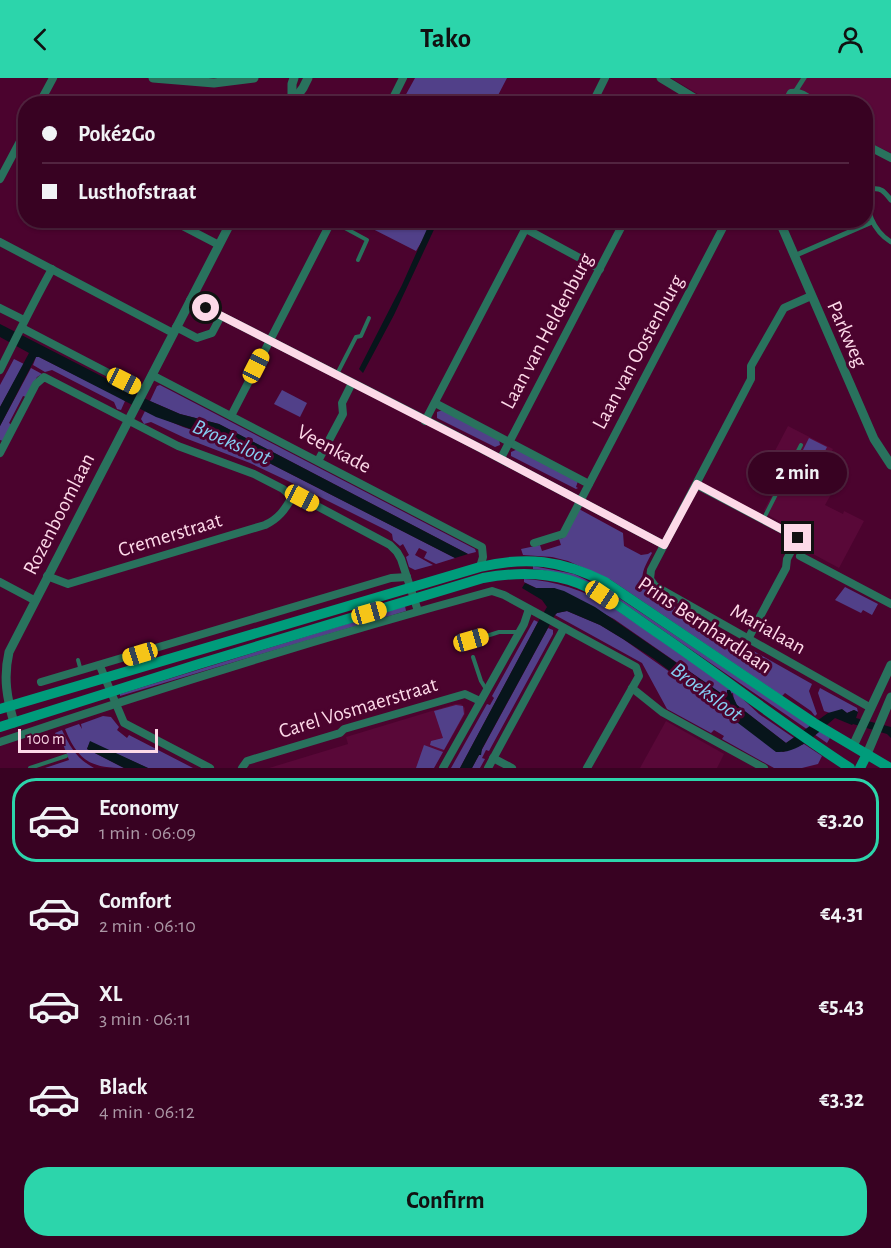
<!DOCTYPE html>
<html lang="en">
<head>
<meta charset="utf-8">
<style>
	body { margin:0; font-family:"Alegreya Sans",sans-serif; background:#3f0c2a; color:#f1f3f6; height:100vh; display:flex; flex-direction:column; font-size:22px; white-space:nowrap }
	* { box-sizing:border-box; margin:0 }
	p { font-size:20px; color:#ab97a5 }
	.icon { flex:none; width:33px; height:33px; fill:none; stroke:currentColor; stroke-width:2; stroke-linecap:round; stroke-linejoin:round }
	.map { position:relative; height:690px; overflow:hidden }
	.side { display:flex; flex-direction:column; background:#380222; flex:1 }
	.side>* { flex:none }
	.hud { position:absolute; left:18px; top:18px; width:855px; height:132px; border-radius:24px; box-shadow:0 2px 4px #0004,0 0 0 2px #522440; display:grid; align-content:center; height:132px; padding:0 24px; background:#380222 }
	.scale { position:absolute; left:18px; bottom:15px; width:140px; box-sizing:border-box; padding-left:6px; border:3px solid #fdd9e8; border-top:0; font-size:16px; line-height:21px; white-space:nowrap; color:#fdd9e8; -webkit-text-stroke:4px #4b032e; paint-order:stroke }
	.end { position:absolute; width:27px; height:27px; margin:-14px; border:8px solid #fdd9e8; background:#111; box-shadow:0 0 0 3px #111 }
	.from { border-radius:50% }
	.bubble { position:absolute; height:42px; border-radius:21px; background:#380222; box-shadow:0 2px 4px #0004,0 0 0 2px #522440; font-size:20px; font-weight:600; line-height:42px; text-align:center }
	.car { position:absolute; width:18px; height:36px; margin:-18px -9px; border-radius:8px; box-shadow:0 0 4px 2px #0007; background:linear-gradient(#f5c518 24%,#345 0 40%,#f5c518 0 76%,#345 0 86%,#f5c518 0) }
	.hud b { display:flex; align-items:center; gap:21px; height:57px; font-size:22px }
	.hud b+b { border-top:2px solid #522440 }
	.hud i { width:15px; height:15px; background:#f1f3f6 }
	ul { padding:10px 0 0; list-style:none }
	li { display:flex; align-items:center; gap:18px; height:84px; margin:0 12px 9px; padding:0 12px; border:3px solid transparent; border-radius:24px }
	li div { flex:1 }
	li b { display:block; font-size:22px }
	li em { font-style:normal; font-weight:600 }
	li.active { border-color:#2cd5ab }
	li>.icon { width:54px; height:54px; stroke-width:1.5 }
	.button { display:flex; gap:12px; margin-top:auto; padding:12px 24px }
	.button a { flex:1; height:69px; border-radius:24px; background:#2cd5ab; color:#111; font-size:24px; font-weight:600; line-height:69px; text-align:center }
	header { display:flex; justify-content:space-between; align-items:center; height:78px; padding:0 24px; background:#2cd5ab; color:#111; font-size:27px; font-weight:600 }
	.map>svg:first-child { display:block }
</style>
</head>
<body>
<header><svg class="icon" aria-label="back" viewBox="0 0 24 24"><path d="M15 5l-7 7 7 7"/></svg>Tako<svg class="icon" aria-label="person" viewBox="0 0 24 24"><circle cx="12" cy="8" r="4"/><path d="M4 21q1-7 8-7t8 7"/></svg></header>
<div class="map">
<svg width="891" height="690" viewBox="0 0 891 690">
	<rect width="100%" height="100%" fill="#4b032e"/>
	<!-- built -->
	<g fill="#590838">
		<path d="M671 0H891V75L866 63V26L713 25Z"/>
		<path d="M788 348 833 371 817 402 834 411 825 427 843 436 844 433 864 443 839 490 802 470 808 459 766 436 767 434 764 432 783 397 767 388Z"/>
		<path d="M455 626H461L465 630V636L434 690H269L348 666 346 659Z"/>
		<path d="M666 643 724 676 717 690H640Z"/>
	</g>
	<!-- green -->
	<g fill="#514089">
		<path d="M415 0H507L494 25 399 26 402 19 404 20Z"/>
		<path d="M354 143H434L416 173 361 145 357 152 354 151 358 144Z"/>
		<path d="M36 279H39L119 319 125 323 121 332 117 331 114 324 52 292 45 294 33 287Z"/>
		<path d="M14 281 24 286 0 329V307Z"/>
		<path d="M31 290 42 296 37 299 26 319 23 318 9 345 12 347 3 363 0 362V348Z"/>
		<path d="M160 307 475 471 476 474 468 476 219 346 180 336 150 323 157 308Z"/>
		<path d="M282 312 307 325 300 339 274 326Z"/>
		<path d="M443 332 499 361 500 367 495 369 437 340V334Z"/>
		<path d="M145 333 183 349 228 364 455 480 436 486 424 480 427 474 419 470 415 477 433 487 415 492 409 489 406 479 409 477 403 466 400 468 393 462 392 456 388 453 288 403 250 385 185 360 151 344 144 346 141 341Z"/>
		<path d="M809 360 827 369 821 381 803 372Z"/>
		<path d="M518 371 578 403 576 409 578 410 576 411 511 378V374Z"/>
		<path d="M579 431 623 455 624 468 641 477 648 476 651 474 652 475C644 490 637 500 649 514L812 606 809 613 817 636 815 638 811 633 785 615 782 618 611 502 568 483 552 479 523 477 521 471 540 467 542 473 561 467 559 461 563 460Z"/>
		<path d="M533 488 574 496 607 512 830 660 827 665 610 516C585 502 561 494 533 491Z"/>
		<path d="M524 501C556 503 583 512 611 528L734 613 759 636 794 660 786 665 737 627 734 624 733 615 725 618 614 541 554 510H536L524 504Z"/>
		<path d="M845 509 878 526 872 537 863 532 861 535 835 522Z"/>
		<path d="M405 528 406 533 120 618V616Z"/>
		<path d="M567 533 600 547 623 561 783 674 804 666 822 678 818 686 802 690H774L722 661 724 658 714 652 711 655 667 631 642 585 555 537 557 535Z"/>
		<path d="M534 542 538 544 460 690H451L487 626 490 627 494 620 492 618Z"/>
		<path d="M548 550 553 552V556L489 673 486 672 482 680 485 681 480 690H472Z"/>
		<path d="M820 610 857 630 858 634 854 632 847 635 843 632 830 635 824 633 818 615Z"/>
		<path d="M456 627 463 628 464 636 444 672 430 667 431 663 443 660 434 633Z"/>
		<path d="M103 638 111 639 119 649 117 652 127 660 129 657 193 690H148L90 664 87 671 124 690C91 690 78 683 65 651L79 646 82 651 81 646Z"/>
		<path d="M62 652C70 669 77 681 94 690H45L69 682 63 666 59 667 55 655Z"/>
		<path d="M424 667 443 674 434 690H416Z"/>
	</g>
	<!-- water -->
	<g fill="#07151b">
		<path d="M431 142 438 143 394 237 363 295 359 291 402 207Z"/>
		<path d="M0 246 150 323 180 336 219 346 468 476 455 480 228 364 156 339 39 279H36L0 348V329L29 275 0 259Z"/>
		<path d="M525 505 536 510H554L564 513 595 529 725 618 727 617V612H730L737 627 786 665 828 635 842 631 847 635 854 632 858 634 856 640 891 649V660L887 656 853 646 852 647 835 640C819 653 800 676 776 674L654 581 623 561 600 547 567 533 557 535 555 537 482 671 481 677H479L472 690H460L538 544 547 529 542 522 522 510Z"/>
		<path d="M90 663 148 690H124L87 671Z"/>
	</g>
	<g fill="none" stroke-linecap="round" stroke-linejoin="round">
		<!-- service -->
		<g stroke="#29725d" stroke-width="4">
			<path d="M332 143 367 162 358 182"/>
			<path d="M337 296 356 259 361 258 369 240"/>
			<path d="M764 440 801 367"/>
			<path d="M471 563 499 554H519"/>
			<path d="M473 579 481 603 486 611"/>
			<path d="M78 582 81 593"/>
			<path d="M30 690 66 678"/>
		</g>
		<!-- pedestrian -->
		<g stroke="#29725d" stroke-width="5">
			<path d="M795 14 804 0"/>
			<path d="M891 122C885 115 882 109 872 111 861 130 875 154 891 164"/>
			<path d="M794 178 872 144"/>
		</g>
		<!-- minor -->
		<g stroke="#29725d" stroke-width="8">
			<path d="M39 26 53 0"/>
			<path d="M390 26 403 0"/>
			<path d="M592 26 605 0"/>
			<path d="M785 26 791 15C801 13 808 20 816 26"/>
			<path d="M866 67 891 80"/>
			<path d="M0 101 26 52"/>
			<path d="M171 142 219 167"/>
			<path d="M526 151 600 191"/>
			<path d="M0 164 173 255"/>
			<path d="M811 218 784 230 751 288V301L651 492 650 501 655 508 871 630"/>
			<path d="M190 222 440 349 664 467"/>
			<path d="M0 230 24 242"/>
			<path d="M176 249 197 260 212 255 221 238"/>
			<path d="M22 250 143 313"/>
			<path d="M0 292C17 258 33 225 52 191"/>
			<path d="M152 297 482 469 483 479 480 489"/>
			<path d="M435 325 589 406"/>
			<path d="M231 338 332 142"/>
			<path d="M425 343 530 142"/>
			<path d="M0 375 36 306 44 299 178 368 254 396 283 411 292 419 302 420 390 467 397 474 401 481 418 533"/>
			<path d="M501 380 625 142"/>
			<path d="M318 383 343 336 342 325 352 305"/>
			<path d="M697 407 798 460 787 481 786 490 748 561"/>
			<path d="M534 465 563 456 727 142"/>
			<path d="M800 478 891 526"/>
			<path d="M47 498 68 506 265 447C278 441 285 432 292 419"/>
			<path d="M0 504 34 522"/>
			<path d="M100 588 124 645 210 690"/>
			<path d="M41 604 391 500 407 499"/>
			<path d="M632 610 662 634 764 690"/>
			<path d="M0 664C163 609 327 558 492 513L504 517 636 589 639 598 587 690"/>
			<path d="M493 680 512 690"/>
			<path d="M242 690 247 683 340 655 344 651 465 616 480 623"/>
			<path d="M443 690 524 546 529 531"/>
			<path d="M488 690 564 550"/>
		</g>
		<!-- tertiary -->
		<g stroke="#29725d" stroke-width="9">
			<path d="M153 0 214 5 254 0"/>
			<path d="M661 0 704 26"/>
			<path d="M292 25V6L294 0"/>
			<path d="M291 26 303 10 308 0"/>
			<path d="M779 142 874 361 891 387"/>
			<path d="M14 645C7 620 3 600 9 574L232 142"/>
			<path d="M853 668 891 587"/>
			<path d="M867 676 891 619"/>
		</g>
		<!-- secondary -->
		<g stroke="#009c7b" stroke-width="10">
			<path d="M0 631 480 489C526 478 562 482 605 504L814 645 890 690"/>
			<path d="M0 649 199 586 483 500C511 495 541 494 569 502 601 512 628 535 655 553 721 598 784 647 850 690"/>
			<path d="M860 690 867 676"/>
		</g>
	</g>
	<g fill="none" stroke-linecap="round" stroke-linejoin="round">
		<!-- route -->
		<path stroke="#fdd9e8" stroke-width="8" d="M206 230 480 370 664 467 697 406 798 460"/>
	</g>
	<g text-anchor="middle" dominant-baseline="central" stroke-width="6" stroke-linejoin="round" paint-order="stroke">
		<!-- street labels -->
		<g font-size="21" fill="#fdd9e8" stroke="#4b032e">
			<text transform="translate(547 253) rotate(-62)">Laan van Heldenburg</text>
			<text transform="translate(847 256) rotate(66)">Parkweg</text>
			<text transform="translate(638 274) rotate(-62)">Laan van Oostenburg</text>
			<text transform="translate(334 371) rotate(28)">Veenkade</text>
			<text transform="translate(59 436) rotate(-63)">Rozenboomlaan</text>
			<text transform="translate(170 457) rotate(-17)">Cremerstraat</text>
			<text transform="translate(705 547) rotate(34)">Prins Bernhardlaan</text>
			<text transform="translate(768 551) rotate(29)">Marialaan</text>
			<text transform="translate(358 630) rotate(-17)">Carel Vosmaerstraat</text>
		</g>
		<!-- water labels -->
		<g font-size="22" font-style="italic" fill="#84cdf1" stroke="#4b032e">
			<text transform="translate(232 364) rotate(24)">Broeksloot</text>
			<text transform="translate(707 614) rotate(37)">Broeksloot</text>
		</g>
	</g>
</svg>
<div class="scale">100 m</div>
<i class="end from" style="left:206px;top:230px"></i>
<i class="end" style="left:798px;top:460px"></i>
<div class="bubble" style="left:748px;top:374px;width:99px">2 min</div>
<i class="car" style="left:256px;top:288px;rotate:27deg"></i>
<i class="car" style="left:124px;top:303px;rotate:117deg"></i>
<i class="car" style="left:302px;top:420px;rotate:118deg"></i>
<i class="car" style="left:602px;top:517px;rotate:124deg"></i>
<i class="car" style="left:369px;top:535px;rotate:74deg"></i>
<i class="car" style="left:471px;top:562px;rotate:74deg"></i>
<i class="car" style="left:140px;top:576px;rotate:253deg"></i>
<div class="hud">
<b><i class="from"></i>Poké2Go</b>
<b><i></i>Lusthofstraat</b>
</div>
</div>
<section class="side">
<ul>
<li class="active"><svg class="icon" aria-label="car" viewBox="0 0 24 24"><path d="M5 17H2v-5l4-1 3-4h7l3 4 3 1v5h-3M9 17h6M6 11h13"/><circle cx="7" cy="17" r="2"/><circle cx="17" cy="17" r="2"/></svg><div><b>Economy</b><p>1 min · 06:09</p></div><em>€3.20</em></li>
<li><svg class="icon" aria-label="car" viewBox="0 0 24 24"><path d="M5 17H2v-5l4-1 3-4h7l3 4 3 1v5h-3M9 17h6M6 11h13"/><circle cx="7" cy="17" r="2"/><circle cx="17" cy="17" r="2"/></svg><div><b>Comfort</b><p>2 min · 06:10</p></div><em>€4.31</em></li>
<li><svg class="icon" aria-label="car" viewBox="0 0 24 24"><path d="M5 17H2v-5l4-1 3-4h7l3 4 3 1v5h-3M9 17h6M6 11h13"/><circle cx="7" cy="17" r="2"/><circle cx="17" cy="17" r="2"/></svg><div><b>XL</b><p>3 min · 06:11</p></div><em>€5.43</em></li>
<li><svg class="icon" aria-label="car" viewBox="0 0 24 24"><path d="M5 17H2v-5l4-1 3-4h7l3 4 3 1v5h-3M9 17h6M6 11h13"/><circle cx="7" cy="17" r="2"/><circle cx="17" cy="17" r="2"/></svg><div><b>Black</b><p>4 min · 06:12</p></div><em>€3.32</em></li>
</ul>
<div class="button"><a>Confirm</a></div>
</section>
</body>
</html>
